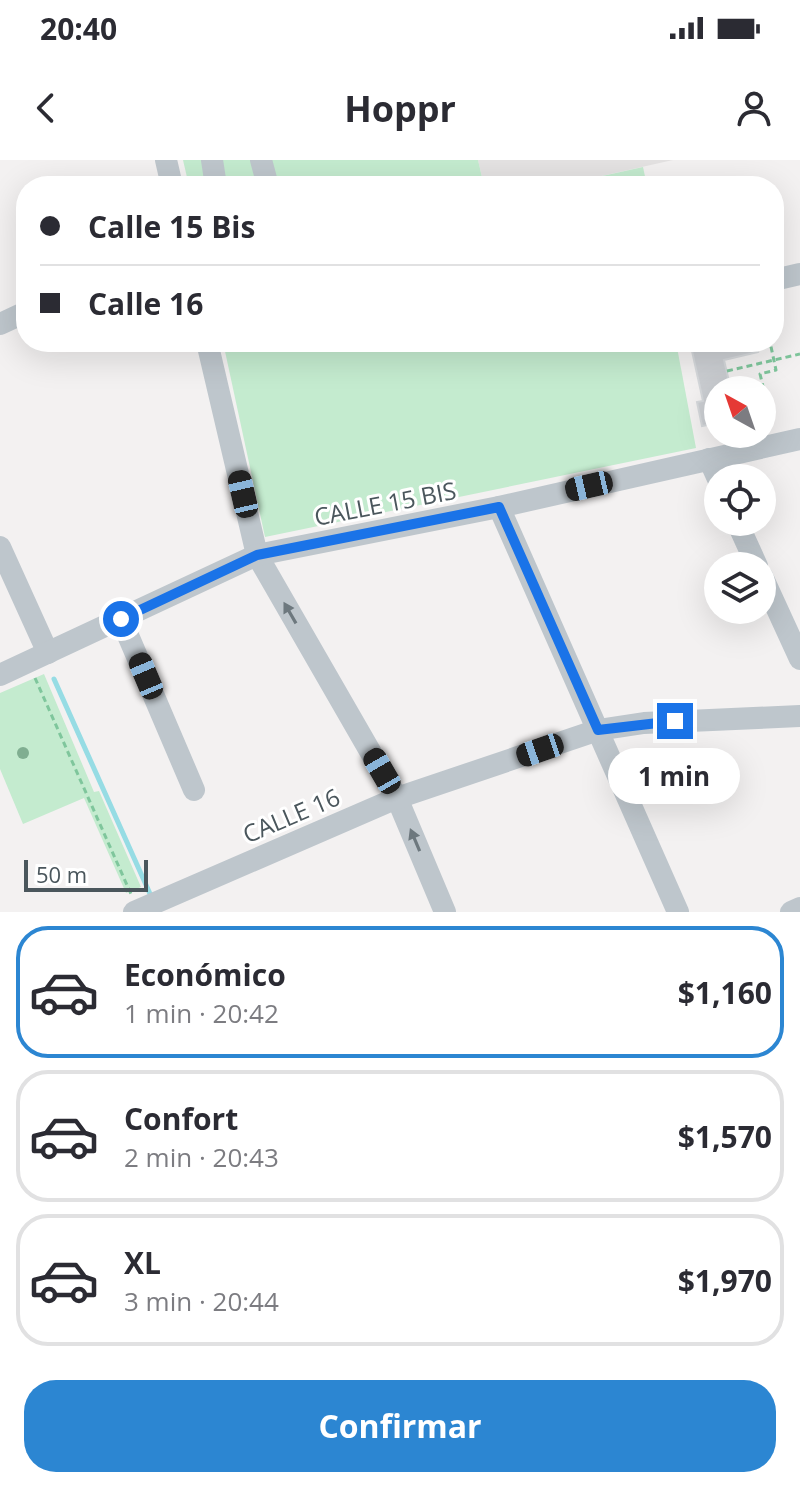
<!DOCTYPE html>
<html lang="es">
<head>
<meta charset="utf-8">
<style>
	body { margin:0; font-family:"Open Sans",sans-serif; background:#f7f7f7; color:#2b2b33; height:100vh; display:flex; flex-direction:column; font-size:30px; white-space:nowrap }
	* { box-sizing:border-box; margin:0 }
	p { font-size:26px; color:#7c7c81 }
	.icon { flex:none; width:44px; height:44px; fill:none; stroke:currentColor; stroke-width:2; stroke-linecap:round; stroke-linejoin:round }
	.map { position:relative; height:752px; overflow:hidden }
	.details { display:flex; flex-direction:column; background:#fff; flex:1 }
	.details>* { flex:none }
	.banner { position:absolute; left:16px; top:16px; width:768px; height:176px; border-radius:32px; box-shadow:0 8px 32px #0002; display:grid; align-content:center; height:176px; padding:0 24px; background:#fff }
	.needle { width:52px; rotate:320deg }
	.buttons { position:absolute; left:704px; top:216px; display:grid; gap:16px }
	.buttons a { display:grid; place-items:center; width:72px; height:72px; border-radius:50%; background:#fff; box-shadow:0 8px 32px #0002; font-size:40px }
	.scale { position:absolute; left:24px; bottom:20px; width:124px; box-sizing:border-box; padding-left:8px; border:4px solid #4a565c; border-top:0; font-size:22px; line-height:28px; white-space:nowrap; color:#4a565c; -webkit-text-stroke:6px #fff; paint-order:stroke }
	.end { position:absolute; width:36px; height:36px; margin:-18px; border:10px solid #1a73e8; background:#fff; box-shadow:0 0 0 4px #fff }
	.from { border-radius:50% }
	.bubble { position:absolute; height:56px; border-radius:28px; background:#fff; box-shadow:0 8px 32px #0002; font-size:26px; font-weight:700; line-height:56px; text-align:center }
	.car { position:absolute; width:24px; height:48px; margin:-24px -12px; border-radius:10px; box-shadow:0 0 6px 2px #0007; background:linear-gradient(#222 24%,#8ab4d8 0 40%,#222 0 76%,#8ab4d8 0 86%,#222 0) }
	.banner b { display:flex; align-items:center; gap:28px; height:76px; font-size:30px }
	.banner b+b { border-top:2px solid #e1e1e2 }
	.banner i { width:20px; height:20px; background:#2b2b33 }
	ul { padding:14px 0 0; list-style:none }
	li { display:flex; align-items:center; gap:24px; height:132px; margin:0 16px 12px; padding:0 8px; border:4px solid #e1e1e2; border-radius:32px }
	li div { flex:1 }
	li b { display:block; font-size:30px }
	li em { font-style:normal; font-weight:700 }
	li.current { border-color:#2c86d2 }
	li>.icon { width:72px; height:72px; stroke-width:1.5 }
	.button { display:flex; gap:16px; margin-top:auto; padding:16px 24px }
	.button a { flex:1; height:92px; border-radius:32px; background:#2c86d2; color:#fff; font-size:32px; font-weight:700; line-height:92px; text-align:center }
	.status { display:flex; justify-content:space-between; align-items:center; height:56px; padding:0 40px; background:#fff; direction:ltr }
	.status svg { height:22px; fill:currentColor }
	header { display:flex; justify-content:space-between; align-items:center; height:104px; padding:0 24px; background:#fff; font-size:36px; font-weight:700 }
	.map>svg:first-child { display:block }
</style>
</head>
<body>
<div class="status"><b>20:40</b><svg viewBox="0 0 49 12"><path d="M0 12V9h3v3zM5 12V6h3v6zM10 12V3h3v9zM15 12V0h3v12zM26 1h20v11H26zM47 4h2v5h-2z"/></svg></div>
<header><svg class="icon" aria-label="back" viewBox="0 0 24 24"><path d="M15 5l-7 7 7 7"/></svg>Hoppr<svg class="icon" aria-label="person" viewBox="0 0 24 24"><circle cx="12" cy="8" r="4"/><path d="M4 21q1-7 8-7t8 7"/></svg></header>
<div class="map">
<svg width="800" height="752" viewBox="0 0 800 752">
	<rect width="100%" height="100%" fill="#f3f1f1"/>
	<!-- education -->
	<path fill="#e4e2e2" d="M478 0H673L557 26H484Z"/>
	<!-- green -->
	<g fill="#c4ebcf">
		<path d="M183 0H478L484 26H189Z"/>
		<path d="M643 7 647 26H557Z"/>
		<path d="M223 182H676L696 288 265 377Z"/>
		<path d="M44 514 94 632 99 631 141 727 126 733 84 638 23 664 0 609V533Z"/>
	</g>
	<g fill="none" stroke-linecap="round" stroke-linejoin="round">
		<!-- stream -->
		<path stroke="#96dce4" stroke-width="5" d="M54 519 151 736"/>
	</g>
	<!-- building -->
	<path fill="#cbced2" stroke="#d5d8db" stroke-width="2" d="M690 182H755L758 192 724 200 731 230H718V263L702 266 697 242 703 241Z"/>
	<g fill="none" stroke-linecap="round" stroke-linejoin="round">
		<!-- path -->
		<g stroke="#7fc69c" stroke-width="3" stroke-dasharray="6 4" stroke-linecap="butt">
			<path d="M774 141V142"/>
			<path d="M756 185 767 182"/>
			<path d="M727 211 800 194"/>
			<path d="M762 261 771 259 760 214 776 210 770 182"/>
			<path d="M35 518 131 734"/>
		</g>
		<!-- minor -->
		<g stroke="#bec6cc" stroke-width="22">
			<path d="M166 0 172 26"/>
			<path d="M212 0 216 26"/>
			<path d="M261 0 268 26"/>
			<path d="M774 120 800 114"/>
			<path d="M0 164 26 152"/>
			<path d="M207 182 257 395 397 638 445 752"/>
			<path d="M709 299 718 319"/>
			<path d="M499 347 678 752"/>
			<path d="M737 362 757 406"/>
			<path d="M0 387 48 493"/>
			<path d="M762 416 800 499"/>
			<path d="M121 459 194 630"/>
			<path d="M0 515 257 395 499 347 800 279"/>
			<path d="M134 752 397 638 598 570 644 563 800 556"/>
			<path d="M791 752 800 748"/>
		</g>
	</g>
	<!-- trees -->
	<circle fill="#80ae91" cx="23" cy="593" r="6"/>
	<!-- one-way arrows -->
	<defs><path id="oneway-solid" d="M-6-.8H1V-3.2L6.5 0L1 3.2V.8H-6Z" transform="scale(2)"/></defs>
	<g fill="#6d787e">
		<use href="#oneway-solid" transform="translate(290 453) rotate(-120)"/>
		<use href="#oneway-solid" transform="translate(415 680) rotate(-113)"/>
	</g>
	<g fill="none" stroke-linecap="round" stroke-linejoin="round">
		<!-- route -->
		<path stroke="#1a73e8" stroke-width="10" d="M121 459 257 395 499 347 598 570 675 561"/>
	</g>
	<g text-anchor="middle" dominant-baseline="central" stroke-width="6" stroke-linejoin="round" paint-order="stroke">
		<!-- street labels -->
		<g font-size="24" fill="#4a565c" stroke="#fff">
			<text transform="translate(385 343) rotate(-11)">CALLE 15 BIS</text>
			<text transform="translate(291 655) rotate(-23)">CALLE 16</text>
		</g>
	</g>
</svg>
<div class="buttons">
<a><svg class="needle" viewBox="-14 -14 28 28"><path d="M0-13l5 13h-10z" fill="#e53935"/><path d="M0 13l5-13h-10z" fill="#7c7c81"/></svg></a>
<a><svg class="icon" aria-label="locate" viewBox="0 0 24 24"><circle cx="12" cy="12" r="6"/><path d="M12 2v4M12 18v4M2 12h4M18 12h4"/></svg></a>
<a><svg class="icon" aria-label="layers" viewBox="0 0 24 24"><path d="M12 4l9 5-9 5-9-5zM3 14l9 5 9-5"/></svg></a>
</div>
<div class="scale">50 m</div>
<i class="end from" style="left:121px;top:459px"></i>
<i class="end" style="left:675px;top:561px"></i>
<div class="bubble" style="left:608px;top:588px;width:132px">1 min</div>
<i class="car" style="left:589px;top:326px;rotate:257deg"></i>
<i class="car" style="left:243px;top:334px;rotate:347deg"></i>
<i class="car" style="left:146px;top:516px;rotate:337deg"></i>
<i class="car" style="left:540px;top:590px;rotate:251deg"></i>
<i class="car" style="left:382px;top:611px;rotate:330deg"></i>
<div class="banner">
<b><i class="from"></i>Calle 15 Bis</b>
<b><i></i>Calle 16</b>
</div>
</div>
<section class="details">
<ul>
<li class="current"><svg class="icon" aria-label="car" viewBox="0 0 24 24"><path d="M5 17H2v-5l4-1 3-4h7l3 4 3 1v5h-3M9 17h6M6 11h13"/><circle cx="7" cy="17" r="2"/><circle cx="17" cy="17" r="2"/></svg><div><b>Económico</b><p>1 min · 20:42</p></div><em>$1,160</em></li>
<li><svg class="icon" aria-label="car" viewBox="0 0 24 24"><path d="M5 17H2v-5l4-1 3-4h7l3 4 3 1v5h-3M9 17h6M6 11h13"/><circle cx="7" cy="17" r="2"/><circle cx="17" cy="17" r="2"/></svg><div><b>Confort</b><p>2 min · 20:43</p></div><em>$1,570</em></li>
<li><svg class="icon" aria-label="car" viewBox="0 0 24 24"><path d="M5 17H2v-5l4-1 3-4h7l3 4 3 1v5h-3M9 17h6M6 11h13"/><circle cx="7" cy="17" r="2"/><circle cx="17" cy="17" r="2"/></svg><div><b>XL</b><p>3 min · 20:44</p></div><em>$1,970</em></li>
</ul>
<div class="button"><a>Confirmar</a></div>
</section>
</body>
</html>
